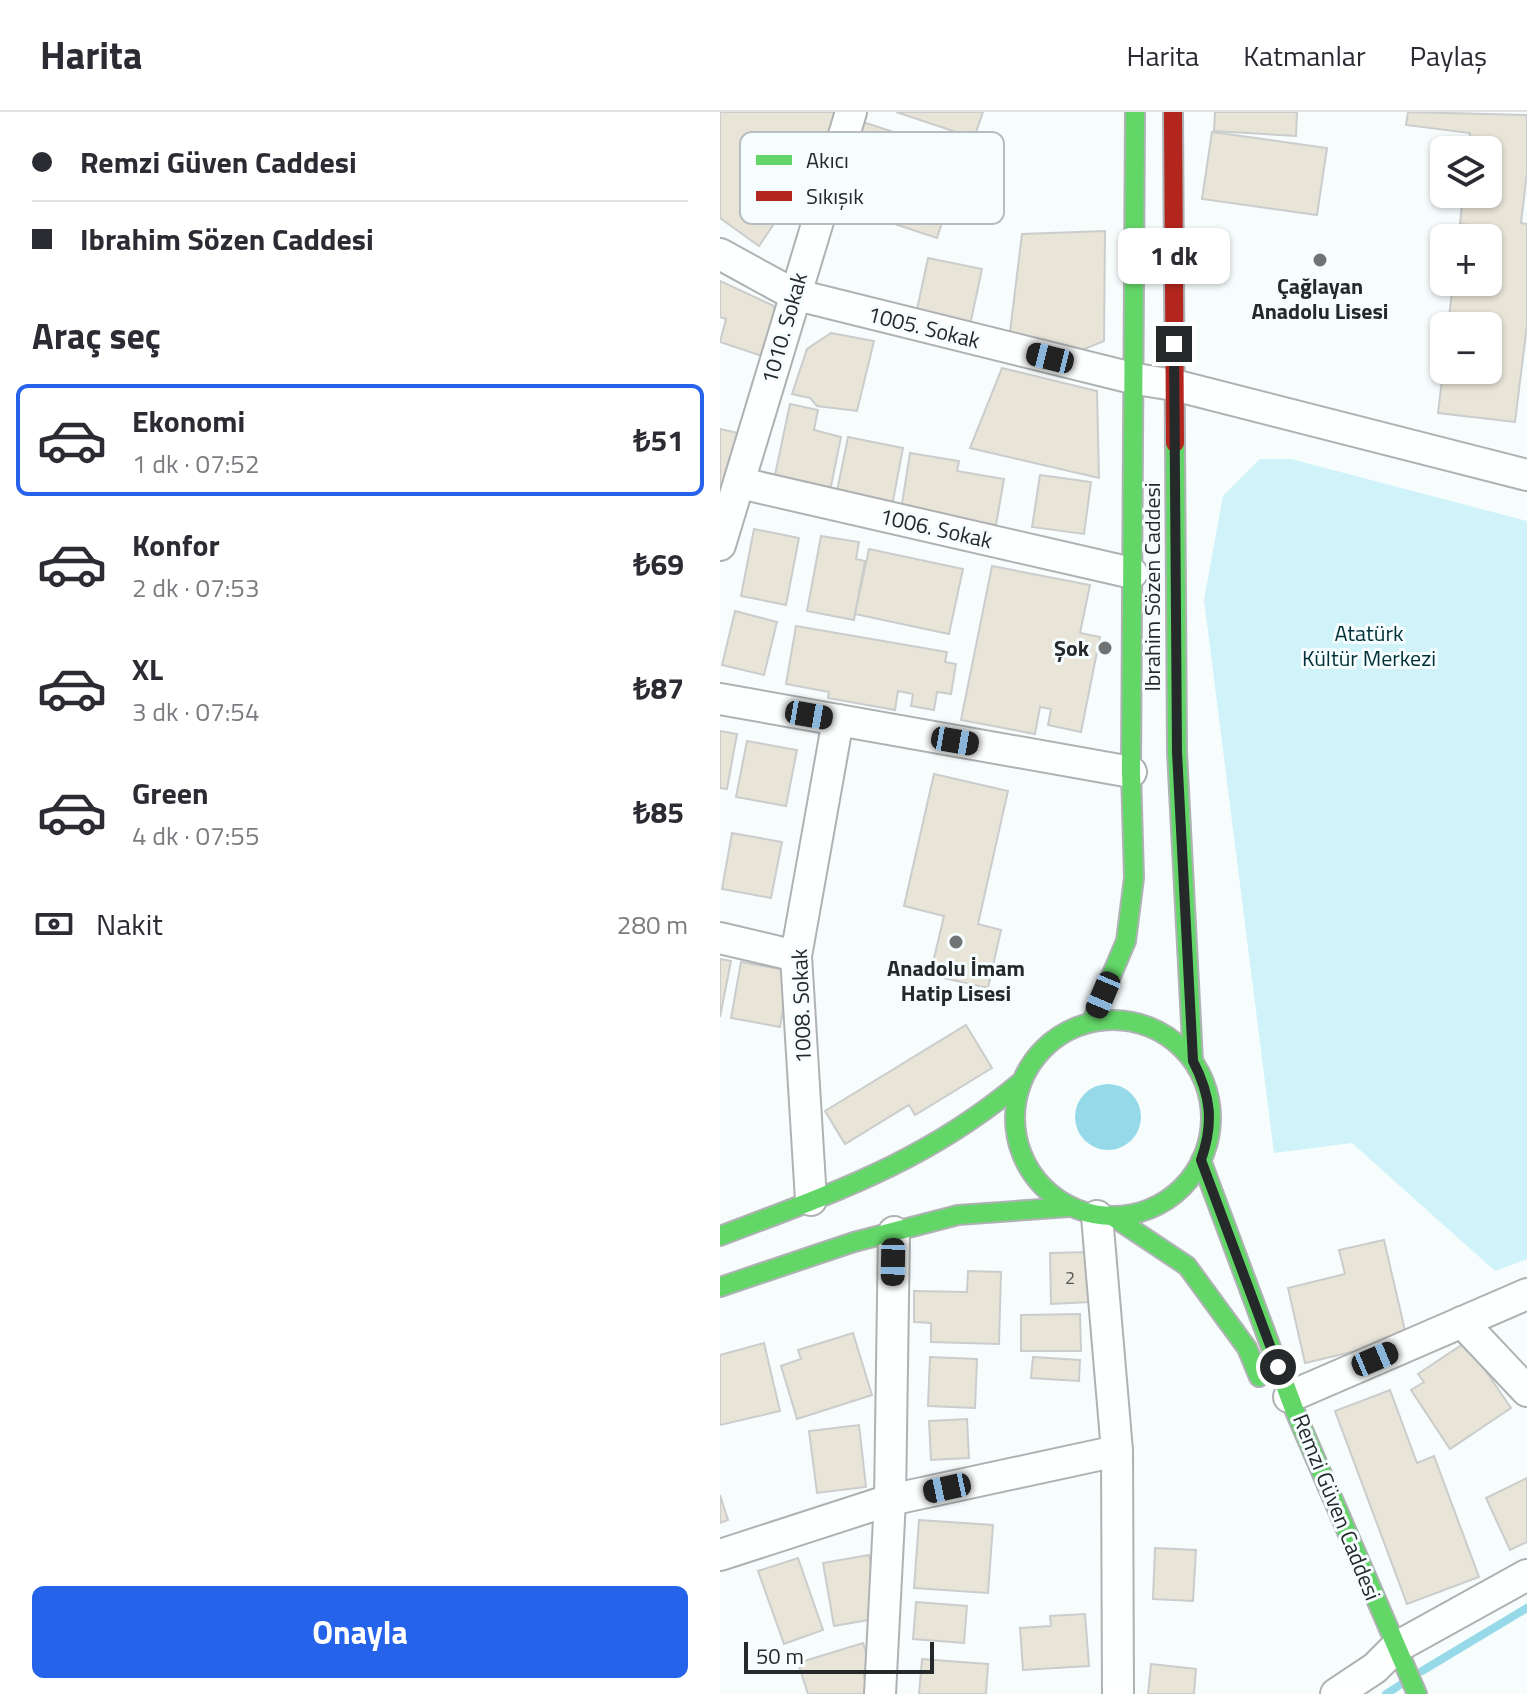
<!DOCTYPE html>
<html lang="tr">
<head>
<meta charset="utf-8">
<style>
	body { margin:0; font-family:"Titillium Web",sans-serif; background:#f2f2f3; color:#2b2b33; height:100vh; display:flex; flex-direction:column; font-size:30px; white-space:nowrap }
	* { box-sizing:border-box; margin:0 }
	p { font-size:26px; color:#7c7c81 }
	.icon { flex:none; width:44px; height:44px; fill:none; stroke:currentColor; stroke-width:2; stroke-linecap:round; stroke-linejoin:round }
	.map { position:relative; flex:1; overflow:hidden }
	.side { display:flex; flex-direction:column; background:#fff; width:720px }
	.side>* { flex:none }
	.top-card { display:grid; align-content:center; height:176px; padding:0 32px; background:#fff }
	.buttons { position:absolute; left:710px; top:24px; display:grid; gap:16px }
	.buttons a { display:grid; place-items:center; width:72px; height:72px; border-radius:12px; background:#fff; box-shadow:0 2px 6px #0004; font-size:40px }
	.scale { position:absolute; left:24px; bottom:20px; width:190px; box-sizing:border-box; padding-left:8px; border:4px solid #26292a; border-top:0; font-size:22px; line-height:28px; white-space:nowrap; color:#26292a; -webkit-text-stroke:6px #f5fdff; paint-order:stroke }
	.end { position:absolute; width:36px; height:36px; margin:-18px; border:10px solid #26292a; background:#fff; box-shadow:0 0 0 4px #fff }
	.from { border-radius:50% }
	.bubble { position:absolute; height:56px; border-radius:12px; background:#fff; box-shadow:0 2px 6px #0004; font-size:26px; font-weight:700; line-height:56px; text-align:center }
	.car { position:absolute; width:24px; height:48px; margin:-24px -12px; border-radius:10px; box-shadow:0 0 6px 2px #0007; background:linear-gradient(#222 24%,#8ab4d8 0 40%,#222 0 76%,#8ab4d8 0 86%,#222 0) }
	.top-card b { display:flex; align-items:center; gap:28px; height:76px; font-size:30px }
	.top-card b+b { border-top:2px solid #e1e1e2 }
	.top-card i { width:20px; height:20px; background:#2b2b33 }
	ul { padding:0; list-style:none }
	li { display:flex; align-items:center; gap:24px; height:112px; margin:0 16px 12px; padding:0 16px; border:4px solid transparent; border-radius:12px }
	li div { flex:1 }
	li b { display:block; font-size:30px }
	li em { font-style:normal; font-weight:700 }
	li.current { border-color:#2563eb }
	li>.icon { width:72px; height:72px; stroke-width:1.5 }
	h2 { padding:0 32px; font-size:36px; line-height:96px }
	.pay { display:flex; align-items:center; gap:20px; height:88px; padding:0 32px; font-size:30px }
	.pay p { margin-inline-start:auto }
	.cta { display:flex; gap:16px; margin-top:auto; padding:16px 32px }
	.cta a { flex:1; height:92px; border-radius:12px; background:#2563eb; color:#fff; font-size:32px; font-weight:700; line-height:92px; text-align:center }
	header { display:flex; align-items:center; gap:48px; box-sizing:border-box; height:112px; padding:0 40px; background:#fff; border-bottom:2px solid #e1e1e2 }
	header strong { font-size:38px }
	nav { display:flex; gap:44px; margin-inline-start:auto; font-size:28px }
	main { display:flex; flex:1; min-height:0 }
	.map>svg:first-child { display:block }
</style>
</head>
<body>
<header>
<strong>Harita</strong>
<nav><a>Harita</a><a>Katmanlar</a><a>Paylaş</a></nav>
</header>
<main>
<section class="side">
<div class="top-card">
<b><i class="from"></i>Remzi Güven Caddesi</b>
<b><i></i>Ibrahim Sözen Caddesi</b>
</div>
<h2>Araç seç</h2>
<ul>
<li class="current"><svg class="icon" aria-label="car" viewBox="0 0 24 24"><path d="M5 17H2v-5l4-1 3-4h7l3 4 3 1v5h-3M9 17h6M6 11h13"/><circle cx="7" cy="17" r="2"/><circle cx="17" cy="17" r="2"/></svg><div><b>Ekonomi</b><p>1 dk · 07:52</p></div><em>₺51</em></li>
<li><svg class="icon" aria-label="car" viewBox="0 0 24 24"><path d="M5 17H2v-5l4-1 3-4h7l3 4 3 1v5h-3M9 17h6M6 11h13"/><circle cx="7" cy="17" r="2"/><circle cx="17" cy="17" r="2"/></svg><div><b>Konfor</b><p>2 dk · 07:53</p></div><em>₺69</em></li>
<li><svg class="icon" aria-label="car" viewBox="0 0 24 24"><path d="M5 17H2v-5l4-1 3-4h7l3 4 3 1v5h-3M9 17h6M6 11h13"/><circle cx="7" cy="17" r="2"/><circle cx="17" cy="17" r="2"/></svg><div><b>XL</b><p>3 dk · 07:54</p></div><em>₺87</em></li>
<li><svg class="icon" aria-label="car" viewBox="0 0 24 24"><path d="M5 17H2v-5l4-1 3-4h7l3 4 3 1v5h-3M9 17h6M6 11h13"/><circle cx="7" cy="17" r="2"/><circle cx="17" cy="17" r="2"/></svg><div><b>Green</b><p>4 dk · 07:55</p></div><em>₺85</em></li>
</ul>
<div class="pay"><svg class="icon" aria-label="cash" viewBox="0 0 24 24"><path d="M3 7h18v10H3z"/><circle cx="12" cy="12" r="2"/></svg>Nakit<p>280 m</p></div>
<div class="cta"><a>Onayla</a></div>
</section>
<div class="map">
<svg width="807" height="1582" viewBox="0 0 807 1582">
	<rect width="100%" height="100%" fill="#f7fcfd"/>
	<!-- green -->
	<path fill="#d0f3fa" d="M540 347H571L807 409V1147L775 1159 632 1031 554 1041 484 488 503 384Z"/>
	<!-- water -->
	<circle fill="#96dae9" cx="388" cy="1005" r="33"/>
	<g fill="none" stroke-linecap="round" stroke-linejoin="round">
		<!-- stream -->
		<g stroke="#96dae9" stroke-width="8">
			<path d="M702 1559 807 1496"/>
			<path d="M666 1582 680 1573"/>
		</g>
	</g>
	<!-- building -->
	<g fill="#e8e4d8" stroke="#cacdcc" stroke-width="2">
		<path d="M0 0H116L104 38 39 134 0 106Z"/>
		<path d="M176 0H263L254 26Z"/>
		<path d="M495 0H577L576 24 494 19Z"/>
		<path d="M688 0 807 3V60L801 111 807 112V213L795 310 718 301 724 251V258H768V214H728L733 170H768L765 115 740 112 743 82H768V38H748L750 21 686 13Z"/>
		<path d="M134 7 246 44 234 81 122 44Z"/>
		<path d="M492 20 607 36 597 103 482 87Z"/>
		<path d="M117 52 229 89 217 126 105 89Z"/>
		<path d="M385 119 384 229 362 238 289 228 302 122Z"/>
		<path d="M208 146 262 157 249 218 195 207Z"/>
		<path d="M0 169 54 194 55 210 42 244 0 230 6 207 0 205Z"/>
		<path d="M111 221 154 229 137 299 97 294 90 286 72 282 87 237Z"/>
		<path d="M282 256 377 279 379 366 250 336Z"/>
		<path d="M70 292 98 298 94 318 121 325 108 389 52 377Z"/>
		<path d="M0 317 27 323 15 377 0 373Z"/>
		<path d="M128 325 183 336 172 394 116 384Z"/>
		<path d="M190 341 239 349 237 359 284 367 276 413 181 398Z"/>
		<path d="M320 363 371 370 364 422 312 415Z"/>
		<path d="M34 417 79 426 66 493 21 484Z"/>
		<path d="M101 424 139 430 136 447 145 449 134 508 87 499Z"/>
		<path d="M149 437 243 457 229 522 135 502Z"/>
		<path d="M272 454 370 473 360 521 380 525 361 620 328 613 331 597 320 595 315 622 241 608Z"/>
		<path d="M15 499 57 510 44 563 2 553Z"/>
		<path d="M76 514 227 540 225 550 236 552 231 582 217 580 214 598 191 594 193 582 178 579 175 598 108 586 109 580 66 572Z"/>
		<path d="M0 619 17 622 7 677 0 676Z"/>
		<path d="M27 629 77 638 66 694 16 685Z"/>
		<path d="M214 662 288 679 258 812 281 818 268 876 210 863 224 804 184 794Z"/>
		<path d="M12 721 62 730 51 786 2 777Z"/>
		<path d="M0 847 11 849 0 905Z"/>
		<path d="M21 850 70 859 60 915 11 906Z"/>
		<path d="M246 913 272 956 195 1003 189 993 125 1032 105 999Z"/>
		<path d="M664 1128 687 1227 585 1251 568 1176 625 1162 619 1138Z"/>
		<path d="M367 1140 370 1190 331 1192 330 1141Z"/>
		<path d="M248 1159 281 1160 279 1232 211 1230V1211L194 1210V1179L247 1180Z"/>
		<path d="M360 1202 361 1239H301V1203Z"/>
		<path d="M133 1221 152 1283 77 1307 61 1254 81 1247 78 1238Z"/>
		<path d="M746 1230 791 1296 730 1337 691 1278 704 1270 698 1262Z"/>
		<path d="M44 1231 60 1299 0 1313V1243Z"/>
		<path d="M210 1245 257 1247 255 1296 208 1294Z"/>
		<path d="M313 1245 360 1248 359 1269 311 1266Z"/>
		<path d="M670 1278 697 1351 714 1344 759 1465 687 1492 615 1299Z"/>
		<path d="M247 1307 249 1346 211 1348 209 1309Z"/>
		<path d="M139 1313 146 1375 97 1381 89 1319Z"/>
		<path d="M807 1366V1430L790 1438 766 1386Z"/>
		<path d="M0 1383 8 1408 0 1411Z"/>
		<path d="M199 1408 273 1413 268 1481 194 1476Z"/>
		<path d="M435 1436 476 1438 473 1489 433 1487Z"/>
		<path d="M149 1443 160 1506 114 1514 103 1451Z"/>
		<path d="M78 1446 103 1518 64 1532 38 1459Z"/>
		<path d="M196 1490 247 1494 244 1531 193 1527Z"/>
		<path d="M365 1502 369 1554 303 1558 300 1516 331 1514 330 1504Z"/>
		<path d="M143 1531 152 1558 143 1561 149 1582H88L78 1551Z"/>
		<path d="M202 1547 268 1552 266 1582H199Z"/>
		<path d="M431 1552 476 1557 474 1582H428Z"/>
	</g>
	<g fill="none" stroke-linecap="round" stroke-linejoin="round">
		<defs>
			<g id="street">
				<path d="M0 142 73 182 416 267 454 273 807 363"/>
				<path d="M20 371 412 461"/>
				<path d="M0 433 131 0"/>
				<path d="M0 587 411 660"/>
				<path d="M0 826 76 844"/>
				<path d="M91 1088 76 844 118 608"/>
				<path d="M377 1104 397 1339 398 1582"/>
				<path d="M742 1210 807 1279"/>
				<path d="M569 1285 807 1182"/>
				<path d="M0 1443 170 1388 397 1339"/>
				<path d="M160 1582 170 1388 174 1120"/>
				<path d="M616 1582 655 1556 675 1536 807 1463"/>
			</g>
			<g id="fast">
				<path d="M455 331 457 640 473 949"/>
				<circle cx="393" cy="1006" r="98"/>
				<path d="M372 909 406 829 414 766 411 660 415 0"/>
				<path d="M481 1048 574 1297 697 1582"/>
				<path d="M392 1104 467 1154 527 1236 539 1265"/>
				<path d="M0 1124C113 1081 206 1050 301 970"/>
				<path d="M0 1175 134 1130 238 1103 349 1095"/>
			</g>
			<path id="jam" d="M453 0 455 331"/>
		</defs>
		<!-- street casing -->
		<use href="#street" stroke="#afb2b3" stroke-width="34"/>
		<!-- fast casing -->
		<use href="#fast" stroke="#afb2b3" stroke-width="22"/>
		<!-- jam casing -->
		<use href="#jam" stroke="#afb2b3" stroke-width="22"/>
		<!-- street -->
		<use href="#street" stroke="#feffff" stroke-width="30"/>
		<!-- fast -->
		<use href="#fast" stroke="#63d668" stroke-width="18"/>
		<!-- jam -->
		<use href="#jam" stroke="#b3261e" stroke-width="18"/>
	</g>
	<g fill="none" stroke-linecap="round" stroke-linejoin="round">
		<!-- route -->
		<path stroke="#26292a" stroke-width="10" d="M454 232 457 640 473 949C491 984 494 1011 481 1048L558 1255"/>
	</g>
	<!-- markers -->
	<g fill="#6f7374" stroke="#f5fdff" stroke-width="3">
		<circle cx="600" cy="148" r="8"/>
		<circle cx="385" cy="536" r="8"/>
		<circle cx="236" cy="830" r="8"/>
	</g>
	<g text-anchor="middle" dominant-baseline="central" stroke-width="6" stroke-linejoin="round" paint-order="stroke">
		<!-- number labels -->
		<g font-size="18" fill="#565856">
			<text x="350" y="1165">2</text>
		</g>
		<!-- poi labels -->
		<g font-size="22" font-weight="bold" fill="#26292a" stroke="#f5fdff">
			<text x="600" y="174">Çağlayan<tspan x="600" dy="25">Anadolu Lisesi</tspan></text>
			<text x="369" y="536" text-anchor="end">Şok</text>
			<text x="236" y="856">Anadolu İmam<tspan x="236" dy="25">Hatip Lisesi</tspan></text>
		</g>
		<!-- street labels -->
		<g font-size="22" fill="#26292a" stroke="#f5fdff">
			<text transform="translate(204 215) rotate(14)">1005. Sokak</text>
			<text transform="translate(64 216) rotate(-74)">1010. Sokak</text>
			<text transform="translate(216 416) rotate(13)">1006. Sokak</text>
			<text transform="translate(432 475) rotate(-90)">Ibrahim Sözen Caddesi</text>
			<text transform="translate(81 894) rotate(-92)">1008. Sokak</text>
			<text transform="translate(617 1395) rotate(68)">Remzi Güven Caddesi</text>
		</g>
		<!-- park labels -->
		<g font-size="22" fill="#003038" stroke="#f5fdff">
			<text x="649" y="521">Atatürk<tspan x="649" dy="25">Kültür Merkezi</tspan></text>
		</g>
	</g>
	<!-- legend -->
	<rect x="20" y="20" width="264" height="92" rx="12" fill="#f5fdff" stroke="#b7bdbf" stroke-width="2"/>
	<rect x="36" y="43" width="36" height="10" fill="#63d668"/>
	<rect x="36" y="79" width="36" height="10" fill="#b3261e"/>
	<g font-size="22" fill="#26292a">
		<text x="86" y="56">Akıcı</text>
		<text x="86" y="92">Sıkışık</text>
	</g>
</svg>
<div class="buttons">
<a><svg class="icon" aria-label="layers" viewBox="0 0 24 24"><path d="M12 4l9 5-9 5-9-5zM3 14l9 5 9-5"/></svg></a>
<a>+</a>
<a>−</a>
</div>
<div class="scale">50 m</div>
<i class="end from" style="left:558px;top:1255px"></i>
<i class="end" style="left:454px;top:232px"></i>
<div class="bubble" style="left:398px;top:116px;width:112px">1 dk</div>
<i class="car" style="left:330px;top:246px;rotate:284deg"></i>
<i class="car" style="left:89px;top:603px;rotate:100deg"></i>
<i class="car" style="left:235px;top:629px;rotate:100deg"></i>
<i class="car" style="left:383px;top:883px;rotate:203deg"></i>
<i class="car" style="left:173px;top:1150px;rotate:181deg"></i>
<i class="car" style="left:655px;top:1247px;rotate:67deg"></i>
<i class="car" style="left:227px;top:1376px;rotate:258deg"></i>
</div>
</main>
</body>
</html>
